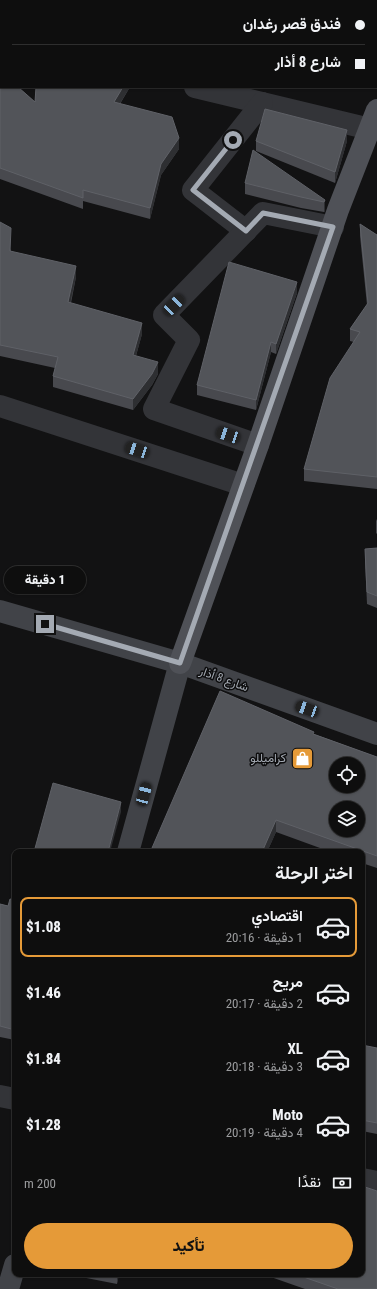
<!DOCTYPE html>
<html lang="ar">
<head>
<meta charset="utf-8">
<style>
	body { margin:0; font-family:"Roboto Condensed",Vazirmatn,sans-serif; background:#171717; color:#f1f3f6; direction:rtl; height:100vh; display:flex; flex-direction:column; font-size:15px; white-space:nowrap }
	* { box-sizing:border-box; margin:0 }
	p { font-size:13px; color:#9b9c9e }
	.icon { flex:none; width:22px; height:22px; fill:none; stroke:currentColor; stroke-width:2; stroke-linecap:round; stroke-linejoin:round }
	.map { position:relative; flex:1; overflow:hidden; direction:ltr }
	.panel { position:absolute; left:12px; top:849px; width:353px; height:428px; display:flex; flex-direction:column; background:#0e0e0e; border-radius:8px; box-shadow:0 1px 3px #0004,0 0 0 1px #2e2e2e; direction:rtl }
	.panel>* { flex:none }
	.top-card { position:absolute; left:0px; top:0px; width:377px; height:88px; box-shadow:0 1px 3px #0004,0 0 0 1px #2e2e2e; direction:rtl; display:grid; align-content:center; height:88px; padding:0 12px; background:#0e0e0e }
	.buttons { position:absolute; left:329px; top:757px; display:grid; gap:8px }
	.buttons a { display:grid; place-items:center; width:36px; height:36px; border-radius:50%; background:#0e0e0e; box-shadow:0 1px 3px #0004,0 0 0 1px #2e2e2e; font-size:20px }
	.end { position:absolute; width:18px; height:18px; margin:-9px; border:5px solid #a4aab3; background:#111; box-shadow:0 0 0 2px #111 }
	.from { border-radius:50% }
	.bubble { position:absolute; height:28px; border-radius:14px; background:#0e0e0e; box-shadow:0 1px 3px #0004,0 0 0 1px #2e2e2e; font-size:13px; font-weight:800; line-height:28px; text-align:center; direction:rtl }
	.car { position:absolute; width:12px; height:24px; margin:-12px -6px; border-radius:5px; box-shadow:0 0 3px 1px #0007; background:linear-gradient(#222 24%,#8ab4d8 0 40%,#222 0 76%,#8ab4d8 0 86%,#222 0) }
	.top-card b { display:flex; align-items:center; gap:14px; height:38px; font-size:15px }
	.top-card b+b { border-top:1px solid #2e2e2e }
	.top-card i { width:10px; height:10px; background:#f1f3f6 }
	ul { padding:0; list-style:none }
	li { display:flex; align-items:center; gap:12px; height:60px; margin:0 8px 6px; padding:0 4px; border:2px solid transparent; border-radius:8px }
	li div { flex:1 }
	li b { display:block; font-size:15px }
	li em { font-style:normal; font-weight:800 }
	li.selected { border-color:#e59a38 }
	li>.icon { width:36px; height:36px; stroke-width:1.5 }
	h2 { padding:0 12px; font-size:18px; line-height:48px }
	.pay { display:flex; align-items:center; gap:10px; height:44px; padding:0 12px; font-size:15px }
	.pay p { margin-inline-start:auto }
	.primary-button { display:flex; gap:8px; margin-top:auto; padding:8px 12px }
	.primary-button a { flex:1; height:46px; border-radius:24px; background:#e59a38; color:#111; font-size:16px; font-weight:800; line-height:46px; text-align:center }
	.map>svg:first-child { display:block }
</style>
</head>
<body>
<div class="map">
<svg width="377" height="1289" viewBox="0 0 377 1289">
	<rect width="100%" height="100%" fill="#121213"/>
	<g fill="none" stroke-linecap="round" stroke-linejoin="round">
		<!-- street -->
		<g stroke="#333438" stroke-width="22">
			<path d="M0 40 1 41"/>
			<path d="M195 87 370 129"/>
			<path d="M246 231 193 190 262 103"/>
			<path d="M0 406 243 485"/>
			<path d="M258 445 154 409 189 340 164 315 263 213 333 227"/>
			<path d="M0 1096 15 1099"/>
			<path d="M362 1179 377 1182"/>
		</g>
		<!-- secondary -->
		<g stroke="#414348" stroke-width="22">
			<path d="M0 611 180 663 377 734"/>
			<path d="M128 852 180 663"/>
			<path d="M8 1289 15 1265"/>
		</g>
		<!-- primary -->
		<path stroke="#4f5157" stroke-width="22" d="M180 663 258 445 338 210 377 110"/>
	</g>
	<!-- wall -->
	<g fill="#48494e">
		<path d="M106 0H150V1H110Z"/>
		<path d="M377 0V63L376 62V1Z"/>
		<path d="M0 72 35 102 36 87H130L120 104 179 149 161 175 150 219 83 201V209L0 179Z"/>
		<path d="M256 141H347L335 183 256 151Z"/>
		<path d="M245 183 325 200V211L324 212 301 208 245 194Z"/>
		<path d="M0 222 11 251 76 277 71 303 142 334 136 356 158 374 152 385 133 410 53 387V376L55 368 0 356Z"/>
		<path d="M360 224 377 235V489L304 481V469L354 342 350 341V329L367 305 360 236Z"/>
		<path d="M297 293 276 354 271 352 256 410 197 395V385Z"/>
		<path d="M377 519V534L376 533V521Z"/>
		<path d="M377 548V608L367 604 365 561V549Z"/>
		<path d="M314 734 377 757V868L362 863V852H331L276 832 267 852H152V848Z"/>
		<path d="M15 900V1040L0 1037V904L8 906Z"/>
		<path d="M362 1045 377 1048V1134L362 1131Z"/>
		<path d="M66 1274H119L117 1284Z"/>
		<path d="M268 1274H362L377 1289H305L268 1276Z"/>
	</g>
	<!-- shaded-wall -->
	<g fill="#2e2f32">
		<path d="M123 87H130L114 113V102Z"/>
		<path d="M347 130V141L335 183V172Z"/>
		<path d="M179 138V149L161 175 150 219V208L161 164Z"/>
		<path d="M325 200V211L324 212V202Z"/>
		<path d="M76 266V277L68 313V302Z"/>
		<path d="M297 282V293L276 354V344Z"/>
		<path d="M142 323V334L133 366V355Z"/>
		<path d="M271 342V352L256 410V400Z"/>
		<path d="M158 362V374L152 385 133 410V399Z"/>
		<path d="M121 802V812L110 852H108Z"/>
		<path d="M276 820V832L267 852H262Z"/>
		<path d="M117 1274H119L117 1284Z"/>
	</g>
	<!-- building -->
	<g fill="#525459" stroke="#5f6167" fill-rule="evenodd">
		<rect x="116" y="0" width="31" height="1"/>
		<path d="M235 0H377V54L376 53V1H235Z"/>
		<path d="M0 72 1 73V87H18L35 102 36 87H123L114 102 172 117 179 138 161 164 150 208 83 190V198L0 168Z"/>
		<path d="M265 109 347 130 335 172 256 141Z"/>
		<path d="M253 150 325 200 324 202 301 197 245 183Z"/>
		<path d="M0 222 11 228 10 251 76 266 68 302 142 323 133 355 158 362 152 374 133 399 53 376 58 357 0 345Z"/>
		<path d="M360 224 377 235V477L304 469 330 378 360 332 350 329 368 303Z"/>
		<path d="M229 262 297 282 276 344 271 342 256 400 197 385Z"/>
		<path d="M377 548V596L367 592 365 549Z"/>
		<path d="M220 691 314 732 313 734 377 757V856L276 820 262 852H162L152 848ZM336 764H358V786H336ZM336 808H358V830H336Z"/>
		<path d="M53 783 121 802 108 852H34Z"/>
		<path d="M10 899 15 900V1030L0 1026V904L8 906Z"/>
		<path d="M362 1045 377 1048V1123L362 1120Z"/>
		<path d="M362 1186 377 1191V1289H338L295 1274H362Z"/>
	</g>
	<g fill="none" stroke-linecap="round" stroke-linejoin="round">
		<!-- route -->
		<path stroke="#a4aab3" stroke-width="5" d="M45 624 180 663 333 227 263 213 246 231 193 190 233 140"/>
	</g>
	<!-- icons -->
	<defs>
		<symbol id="shop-square" viewBox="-11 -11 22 22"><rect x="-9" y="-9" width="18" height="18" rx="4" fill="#e59a38" stroke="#0d0d0e"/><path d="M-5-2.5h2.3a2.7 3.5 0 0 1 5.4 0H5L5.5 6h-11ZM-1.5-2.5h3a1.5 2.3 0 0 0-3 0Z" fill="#fff"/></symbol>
	</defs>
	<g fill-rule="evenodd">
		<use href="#shop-square" x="290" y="746" width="25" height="25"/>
	</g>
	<g text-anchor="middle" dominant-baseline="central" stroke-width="3" stroke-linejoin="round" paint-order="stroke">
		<!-- street labels -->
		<g font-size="12" fill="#a4aab3" stroke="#0d0d0e">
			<text transform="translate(224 679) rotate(20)">شارع 8 أذار</text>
		</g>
		<!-- poi labels -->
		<g font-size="12" fill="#a4aab3" stroke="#0d0d0e" text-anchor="end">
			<text x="286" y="758">كراميللو</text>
		</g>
	</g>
</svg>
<div class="buttons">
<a><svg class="icon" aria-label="locate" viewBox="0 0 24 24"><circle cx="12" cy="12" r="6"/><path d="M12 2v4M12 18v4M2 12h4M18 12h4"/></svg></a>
<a><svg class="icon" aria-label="layers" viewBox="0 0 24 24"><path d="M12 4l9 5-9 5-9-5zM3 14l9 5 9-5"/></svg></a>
</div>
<i class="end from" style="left:233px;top:140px"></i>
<i class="end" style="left:45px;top:624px"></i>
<div class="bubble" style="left:4px;top:566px;width:82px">1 دقيقة</div>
<i class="car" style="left:174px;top:305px;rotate:45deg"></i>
<i class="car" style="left:228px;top:435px;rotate:289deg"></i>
<i class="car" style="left:137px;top:450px;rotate:288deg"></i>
<i class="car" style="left:307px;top:709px;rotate:290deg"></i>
<i class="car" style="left:144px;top:794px;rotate:15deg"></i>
<div class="top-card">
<b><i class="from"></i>فندق قصر رغدان</b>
<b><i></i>شارع 8 أذار</b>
</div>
<section class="panel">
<h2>اختر الرحلة</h2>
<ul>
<li class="selected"><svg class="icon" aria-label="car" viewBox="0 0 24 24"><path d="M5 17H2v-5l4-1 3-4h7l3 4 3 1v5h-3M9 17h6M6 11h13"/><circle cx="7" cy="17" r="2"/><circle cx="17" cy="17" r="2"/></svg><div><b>اقتصادي</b><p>1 دقيقة · 20:16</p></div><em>$1.08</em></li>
<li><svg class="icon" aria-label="car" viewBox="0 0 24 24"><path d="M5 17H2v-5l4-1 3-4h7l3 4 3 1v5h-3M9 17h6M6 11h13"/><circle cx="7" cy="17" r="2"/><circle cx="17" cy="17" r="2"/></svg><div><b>مريح</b><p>2 دقيقة · 20:17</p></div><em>$1.46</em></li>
<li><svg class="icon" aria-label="car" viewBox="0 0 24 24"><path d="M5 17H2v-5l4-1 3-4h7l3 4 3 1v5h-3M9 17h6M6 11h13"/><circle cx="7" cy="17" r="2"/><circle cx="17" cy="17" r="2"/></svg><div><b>XL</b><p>3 دقيقة · 20:18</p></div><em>$1.84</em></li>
<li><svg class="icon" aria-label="car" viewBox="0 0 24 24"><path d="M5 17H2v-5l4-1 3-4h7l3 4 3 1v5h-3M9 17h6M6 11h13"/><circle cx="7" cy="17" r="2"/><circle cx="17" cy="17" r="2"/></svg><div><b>Moto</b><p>4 دقيقة · 20:19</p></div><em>$1.28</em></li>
</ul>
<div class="pay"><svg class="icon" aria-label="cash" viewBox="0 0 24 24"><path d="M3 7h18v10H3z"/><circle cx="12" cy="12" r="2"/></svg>نقدًا<p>200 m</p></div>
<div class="primary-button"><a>تأكيد</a></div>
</section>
</div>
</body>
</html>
